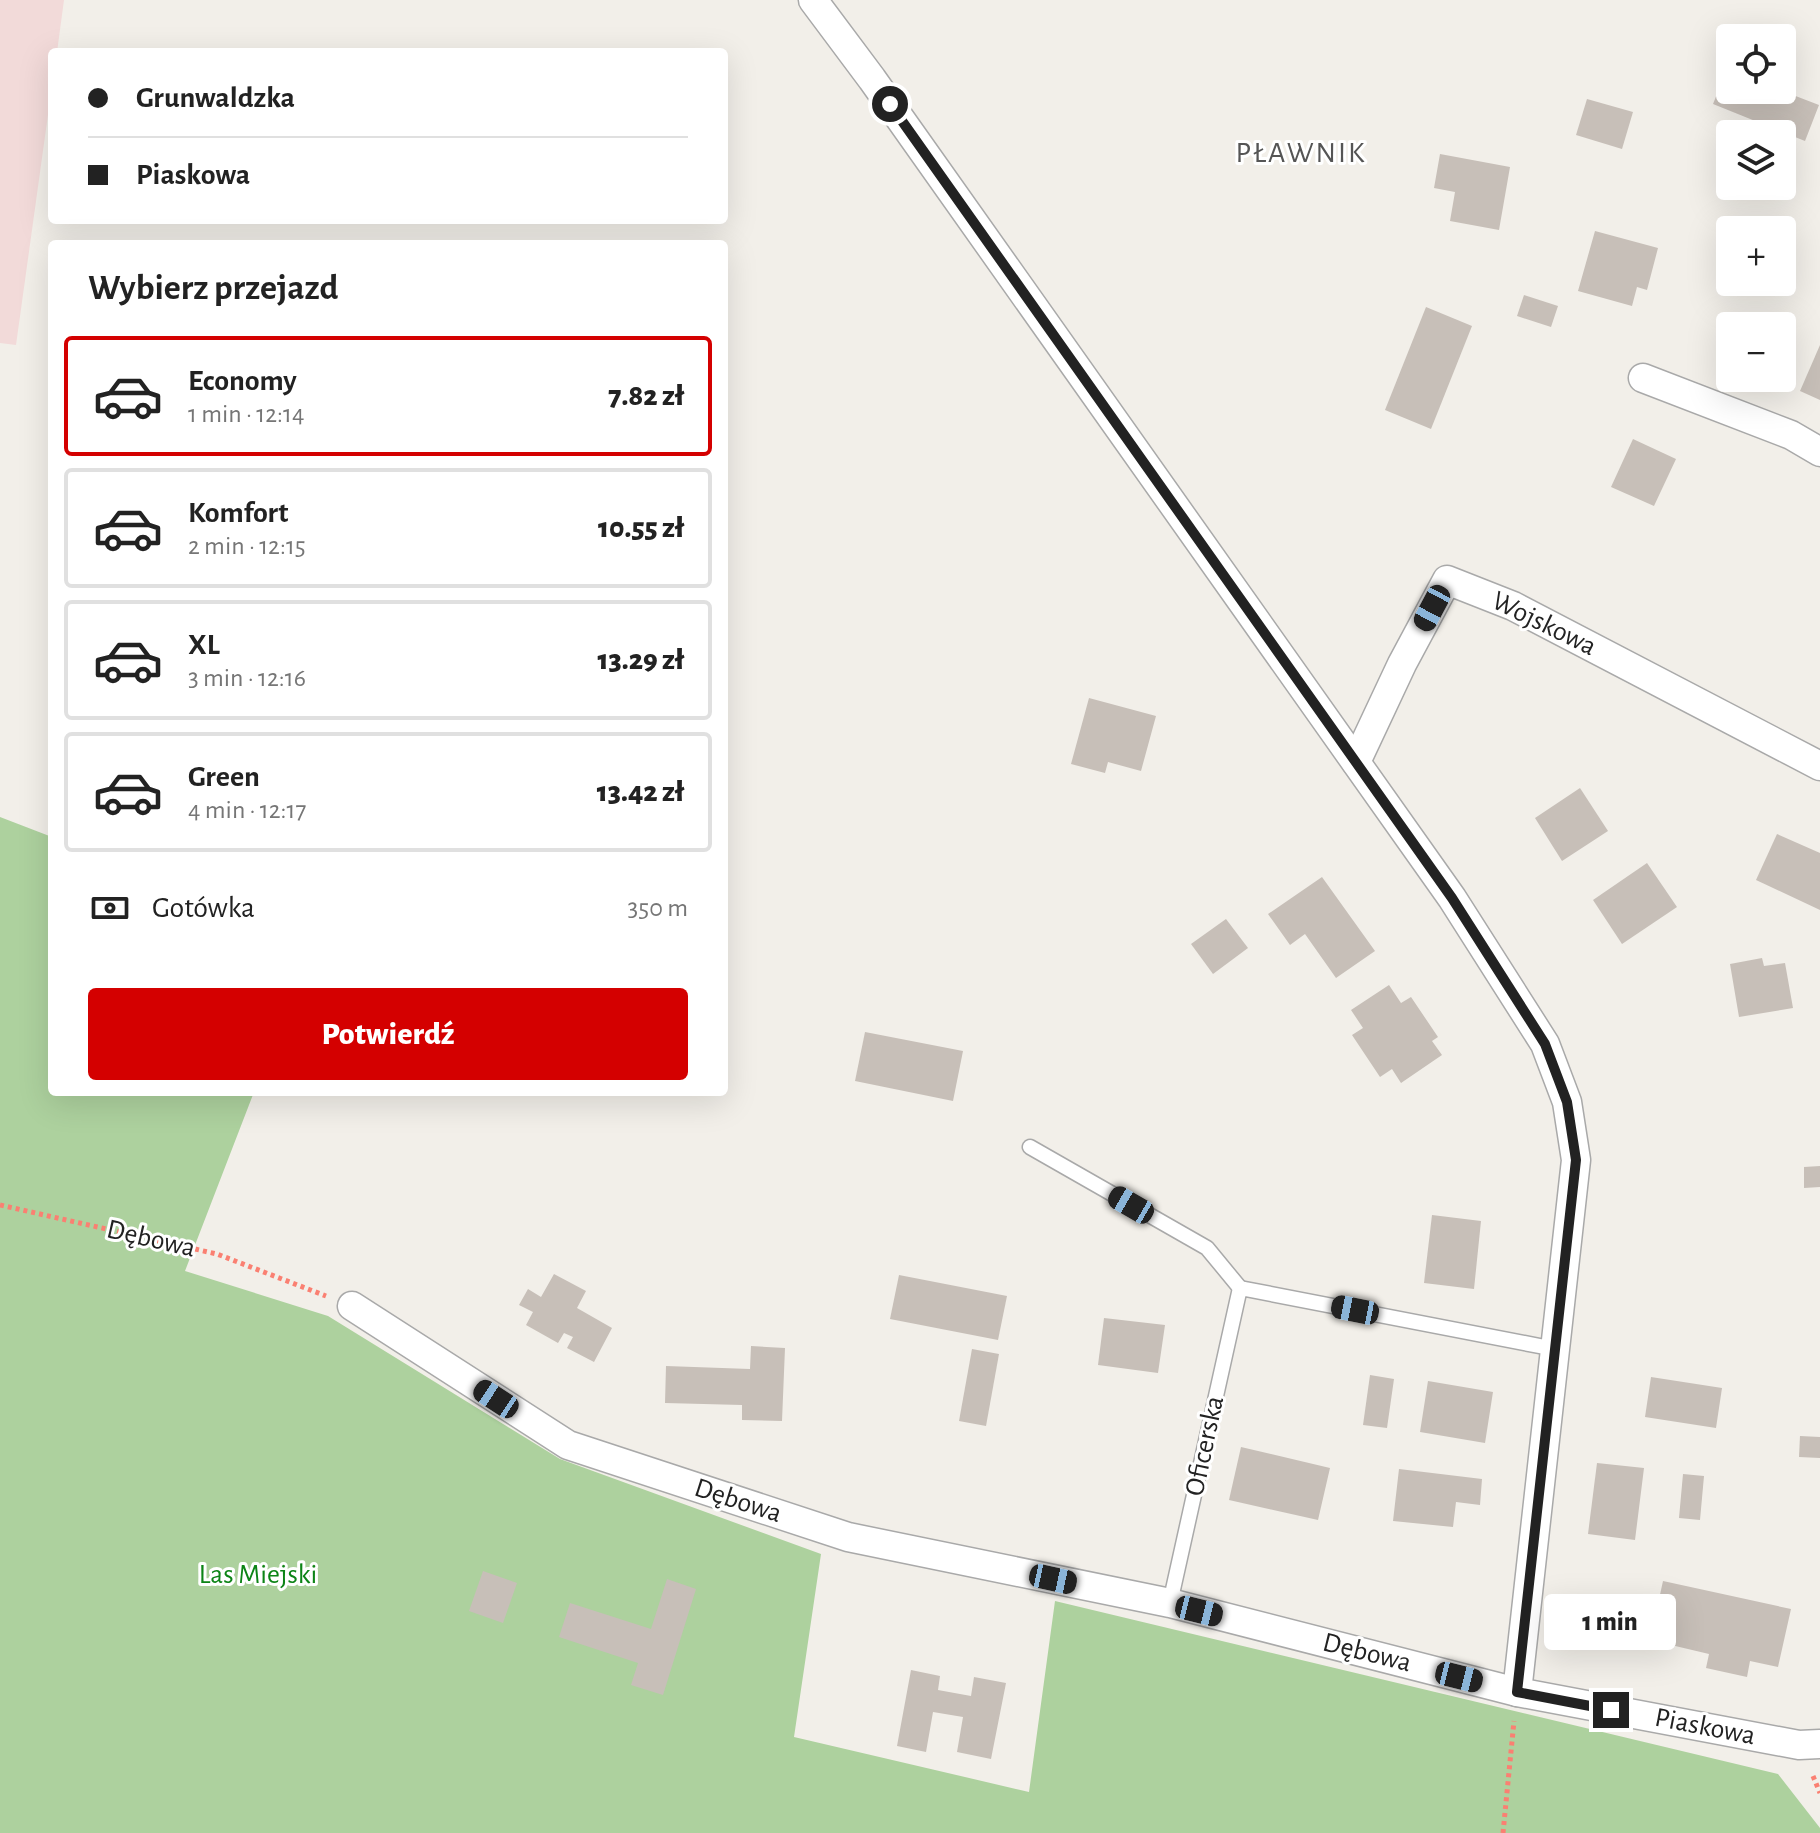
<!DOCTYPE html>
<html lang="pl">
<head>
<meta charset="utf-8">
<style>
	body { margin:0; font-family:"Alegreya Sans",sans-serif; background:#f2f2f2; color:#222; height:100vh; display:flex; flex-direction:column; font-size:30px; white-space:nowrap }
	* { box-sizing:border-box; margin:0 }
	p { font-size:26px; color:#767676 }
	.icon { flex:none; width:44px; height:44px; fill:none; stroke:currentColor; stroke-width:2; stroke-linecap:round; stroke-linejoin:round }
	.map { position:relative; flex:1; overflow:hidden }
	.sheet { position:absolute; left:48px; top:240px; width:680px; height:856px; display:flex; flex-direction:column; background:#fff; border-radius:8px; box-shadow:0 8px 32px #0002 }
	.sheet>* { flex:none }
	.guide { position:absolute; left:48px; top:48px; width:680px; height:176px; border-radius:8px; box-shadow:0 8px 32px #0002; display:grid; align-content:center; height:176px; padding:0 40px; background:#fff }
	.fabs { position:absolute; left:1716px; top:24px; display:grid; gap:16px }
	.fabs a { display:grid; place-items:center; width:80px; height:80px; border-radius:8px; background:#fff; box-shadow:0 8px 32px #0002; font-size:40px }
	.end { position:absolute; width:36px; height:36px; margin:-18px; border:10px solid #222; background:#fff; box-shadow:0 0 0 4px #fff }
	.from { border-radius:50% }
	.bubble { position:absolute; height:56px; border-radius:8px; background:#fff; box-shadow:0 8px 32px #0002; font-size:26px; font-weight:800; line-height:56px; text-align:center }
	.car { position:absolute; width:24px; height:48px; margin:-24px -12px; border-radius:10px; box-shadow:0 0 6px 2px #0007; background:linear-gradient(#222 24%,#8ab4d8 0 40%,#222 0 76%,#8ab4d8 0 86%,#222 0) }
	.guide b { display:flex; align-items:center; gap:28px; height:76px; font-size:30px }
	.guide b+b { border-top:2px solid #e0e0e0 }
	.guide i { width:20px; height:20px; background:#222 }
	ul { padding:0; list-style:none }
	li { display:flex; align-items:center; gap:24px; height:120px; margin:0 16px 12px; padding:0 24px; border:4px solid #e0e0e0; border-radius:8px }
	li div { flex:1 }
	li b { display:block; font-size:30px }
	li em { font-style:normal; font-weight:800 }
	li.on { border-color:#d40000 }
	li>.icon { width:72px; height:72px; stroke-width:1.5 }
	h2 { padding:0 40px; font-size:36px; line-height:96px }
	.pay { display:flex; align-items:center; gap:20px; height:88px; padding:0 40px; font-size:30px }
	.pay p { margin-inline-start:auto }
	.action { display:flex; gap:16px; margin-top:auto; padding:16px 40px }
	.action a { flex:1; height:92px; border-radius:8px; background:#d40000; color:#fff; font-size:32px; font-weight:800; line-height:92px; text-align:center }
	.map>svg:first-child { display:block }
</style>
</head>
<body>
<div class="map">
<svg width="1820" height="1833" viewBox="0 0 1820 1833">
	<rect width="100%" height="100%" fill="#f2efe9"/>
	<!-- commercial -->
	<path fill="#f2dad9" d="M0 0H64L57 52H52V86L16 345 0 343Z"/>
	<!-- forest -->
	<path fill="#add19e" d="M0 817 52 837V1092H254L185 1271 328 1316 560 1459 821 1554 794 1737 1029 1792 1055 1601 1778 1774 1820 1828V1833H0Z"/>
	<!-- building -->
	<g fill="#c7bfb8">
		<path d="M1727 69 1730 70V90H1780L1819 105 1805 141 1713 104Z"/>
		<path d="M1587 99 1633 112 1622 149 1576 135Z"/>
		<path d="M1440 154 1510 167 1499 230 1450 221 1455 192 1434 188Z"/>
		<path d="M1595 231 1658 248 1647 290 1637 287 1632 306 1578 291Z"/>
		<path d="M1524 295 1558 306 1551 327 1517 316Z"/>
		<path d="M1426 307 1472 326 1431 429 1385 410Z"/>
		<path d="M1820 345V400L1800 391Z"/>
		<path d="M1633 439 1676 459 1654 506 1611 487Z"/>
		<path d="M1089 698 1156 716 1141 771 1108 762 1105 773 1071 764Z"/>
		<path d="M1580 788 1608 831 1562 861 1535 818Z"/>
		<path d="M1777 834 1820 853V910L1756 880Z"/>
		<path d="M1647 863 1677 907 1622 944 1593 900Z"/>
		<path d="M1322 877 1375 951 1336 978 1305 934 1290 945 1268 914Z"/>
		<path d="M1226 919 1248 948 1213 974 1191 944Z"/>
		<path d="M1762 958 1764 966 1785 963 1793 1008 1739 1017 1730 964Z"/>
		<path d="M1389 985 1401 1003 1411 997 1438 1037 1432 1041 1442 1055 1401 1083 1392 1069 1380 1077 1352 1035 1363 1028 1351 1010Z"/>
		<path d="M865 1032 963 1051 953 1101 855 1081Z"/>
		<path d="M1820 1166V1187L1804 1188V1167Z"/>
		<path d="M1432 1215 1481 1221 1474 1289 1424 1283Z"/>
		<path d="M554 1274 586 1291 577 1308 612 1328 594 1362 567 1348 573 1337 564 1333 558 1343 526 1325 533 1312 519 1305 528 1289 541 1297Z"/>
		<path d="M899 1275 1007 1296 998 1340 890 1319Z"/>
		<path d="M1104 1318 1165 1325 1158 1373 1098 1365Z"/>
		<path d="M751 1346 785 1348 782 1421 742 1420V1405L665 1403 666 1366 750 1369Z"/>
		<path d="M972 1349 999 1354 986 1426 959 1421Z"/>
		<path d="M1370 1375 1394 1379 1387 1428 1363 1425Z"/>
		<path d="M1651 1377 1722 1388 1716 1428 1645 1417Z"/>
		<path d="M1428 1381 1493 1392 1485 1443 1420 1432Z"/>
		<path d="M1800 1436 1820 1437V1458L1799 1457Z"/>
		<path d="M1241 1447 1330 1468 1318 1520 1229 1500Z"/>
		<path d="M1597 1463 1644 1468 1635 1540 1588 1534Z"/>
		<path d="M1399 1469 1482 1479 1480 1505 1456 1502 1453 1527 1393 1521Z"/>
		<path d="M1683 1474 1704 1476 1700 1520 1679 1518Z"/>
		<path d="M483 1571 517 1583 503 1623 469 1611Z"/>
		<path d="M667 1579 696 1589 663 1695 631 1685 638 1663 559 1637 570 1603 651 1629Z"/>
		<path d="M1663 1581 1791 1609 1778 1667 1750 1661 1747 1677 1706 1668 1709 1654 1650 1640Z"/>
		<path d="M911 1670 940 1676 938 1690 971 1696 974 1677 1006 1683 991 1759 957 1752 963 1717 933 1712 926 1752 897 1746Z"/>
	</g>
	<g fill="none" stroke-linecap="round" stroke-linejoin="round">
		<defs>
			<g id="lane">
				<path d="M1030 1147 1207 1248 1240 1288"/>
				<path d="M1170 1603 1240 1288 1555 1349"/>
			</g>
			<g id="street">
				<path d="M813 0 872 79 1452 898 1545 1044 1567 1102 1576 1160 1517 1692"/>
				<path d="M1643 378 1791 435 1820 452"/>
				<path d="M1356 762 1402 664 1447 580 1513 606 1820 766"/>
				<path d="M352 1306 568 1445 848 1537 1170 1603 1517 1692 1799 1745 1820 1744"/>
			</g>
		</defs>
		<!-- lane casing -->
		<use href="#lane" stroke="#a9a9a9" stroke-width="17"/>
		<!-- street casing -->
		<use href="#street" stroke="#a9a9a9" stroke-width="31"/>
		<!-- path -->
		<g stroke="#fa8072" stroke-width="5" stroke-dasharray="4 4" stroke-linecap="butt">
			<path d="M0 1205 217 1254 326 1296"/>
			<path d="M1813 1776 1820 1793"/>
			<path d="M1503 1833 1514 1721"/>
		</g>
		<!-- lane -->
		<use href="#lane" stroke="#fff" stroke-width="14"/>
		<!-- street -->
		<use href="#street" stroke="#fff" stroke-width="28"/>
	</g>
	<g fill="none" stroke-linecap="round" stroke-linejoin="round">
		<!-- route -->
		<path stroke="#222" stroke-width="10" d="M890 104 1452 898 1545 1044 1567 1102 1576 1160 1517 1692 1611 1710"/>
	</g>
	<g text-anchor="middle" dominant-baseline="central" stroke-width="6" stroke-linejoin="round" paint-order="stroke">
		<!-- street labels -->
		<g font-size="28" fill="#222" stroke="#fff">
			<text transform="translate(1544 624) rotate(26)">Wojskowa</text>
			<text transform="translate(151 1239) rotate(13)">Dębowa</text>
			<text transform="translate(1205 1446) rotate(-78)">Oficerska</text>
			<text transform="translate(738 1501) rotate(18)">Dębowa</text>
			<text transform="translate(1367 1653) rotate(14)">Dębowa</text>
			<text transform="translate(1705 1727) rotate(11)">Piaskowa</text>
		</g>
		<!-- park labels -->
		<g font-size="28" fill="#0c8416" stroke="#fff">
			<text x="258" y="1575">Las Miejski</text>
		</g>
		<!-- neighbourhood labels -->
		<g font-size="30" letter-spacing="2" fill="#555" stroke="#fff">
			<text x="1301" y="153">PŁAWNIK</text>
		</g>
	</g>
</svg>
<div class="fabs">
<a><svg class="icon" aria-label="locate" viewBox="0 0 24 24"><circle cx="12" cy="12" r="6"/><path d="M12 2v4M12 18v4M2 12h4M18 12h4"/></svg></a>
<a><svg class="icon" aria-label="layers" viewBox="0 0 24 24"><path d="M12 4l9 5-9 5-9-5zM3 14l9 5 9-5"/></svg></a>
<a>+</a>
<a>−</a>
</div>
<i class="end from" style="left:890px;top:104px"></i>
<i class="end" style="left:1611px;top:1710px"></i>
<div class="bubble" style="left:1544px;top:1594px;width:132px">1 min</div>
<i class="car" style="left:1432px;top:608px;rotate:208deg"></i>
<i class="car" style="left:1131px;top:1205px;rotate:300deg"></i>
<i class="car" style="left:1355px;top:1310px;rotate:281deg"></i>
<i class="car" style="left:496px;top:1399px;rotate:303deg"></i>
<i class="car" style="left:1053px;top:1579px;rotate:102deg"></i>
<i class="car" style="left:1199px;top:1611px;rotate:104deg"></i>
<i class="car" style="left:1459px;top:1677px;rotate:104deg"></i>
<div class="guide">
<b><i class="from"></i>Grunwaldzka</b>
<b><i></i>Piaskowa</b>
</div>
<section class="sheet">
<h2>Wybierz przejazd</h2>
<ul>
<li class="on"><svg class="icon" aria-label="car" viewBox="0 0 24 24"><path d="M5 17H2v-5l4-1 3-4h7l3 4 3 1v5h-3M9 17h6M6 11h13"/><circle cx="7" cy="17" r="2"/><circle cx="17" cy="17" r="2"/></svg><div><b>Economy</b><p>1 min · 12:14</p></div><em>7.82 zł</em></li>
<li><svg class="icon" aria-label="car" viewBox="0 0 24 24"><path d="M5 17H2v-5l4-1 3-4h7l3 4 3 1v5h-3M9 17h6M6 11h13"/><circle cx="7" cy="17" r="2"/><circle cx="17" cy="17" r="2"/></svg><div><b>Komfort</b><p>2 min · 12:15</p></div><em>10.55 zł</em></li>
<li><svg class="icon" aria-label="car" viewBox="0 0 24 24"><path d="M5 17H2v-5l4-1 3-4h7l3 4 3 1v5h-3M9 17h6M6 11h13"/><circle cx="7" cy="17" r="2"/><circle cx="17" cy="17" r="2"/></svg><div><b>XL</b><p>3 min · 12:16</p></div><em>13.29 zł</em></li>
<li><svg class="icon" aria-label="car" viewBox="0 0 24 24"><path d="M5 17H2v-5l4-1 3-4h7l3 4 3 1v5h-3M9 17h6M6 11h13"/><circle cx="7" cy="17" r="2"/><circle cx="17" cy="17" r="2"/></svg><div><b>Green</b><p>4 min · 12:17</p></div><em>13.42 zł</em></li>
</ul>
<div class="pay"><svg class="icon" aria-label="cash" viewBox="0 0 24 24"><path d="M3 7h18v10H3z"/><circle cx="12" cy="12" r="2"/></svg>Gotówka<p>350 m</p></div>
<div class="action"><a>Potwierdź</a></div>
</section>
</div>
</body>
</html>
